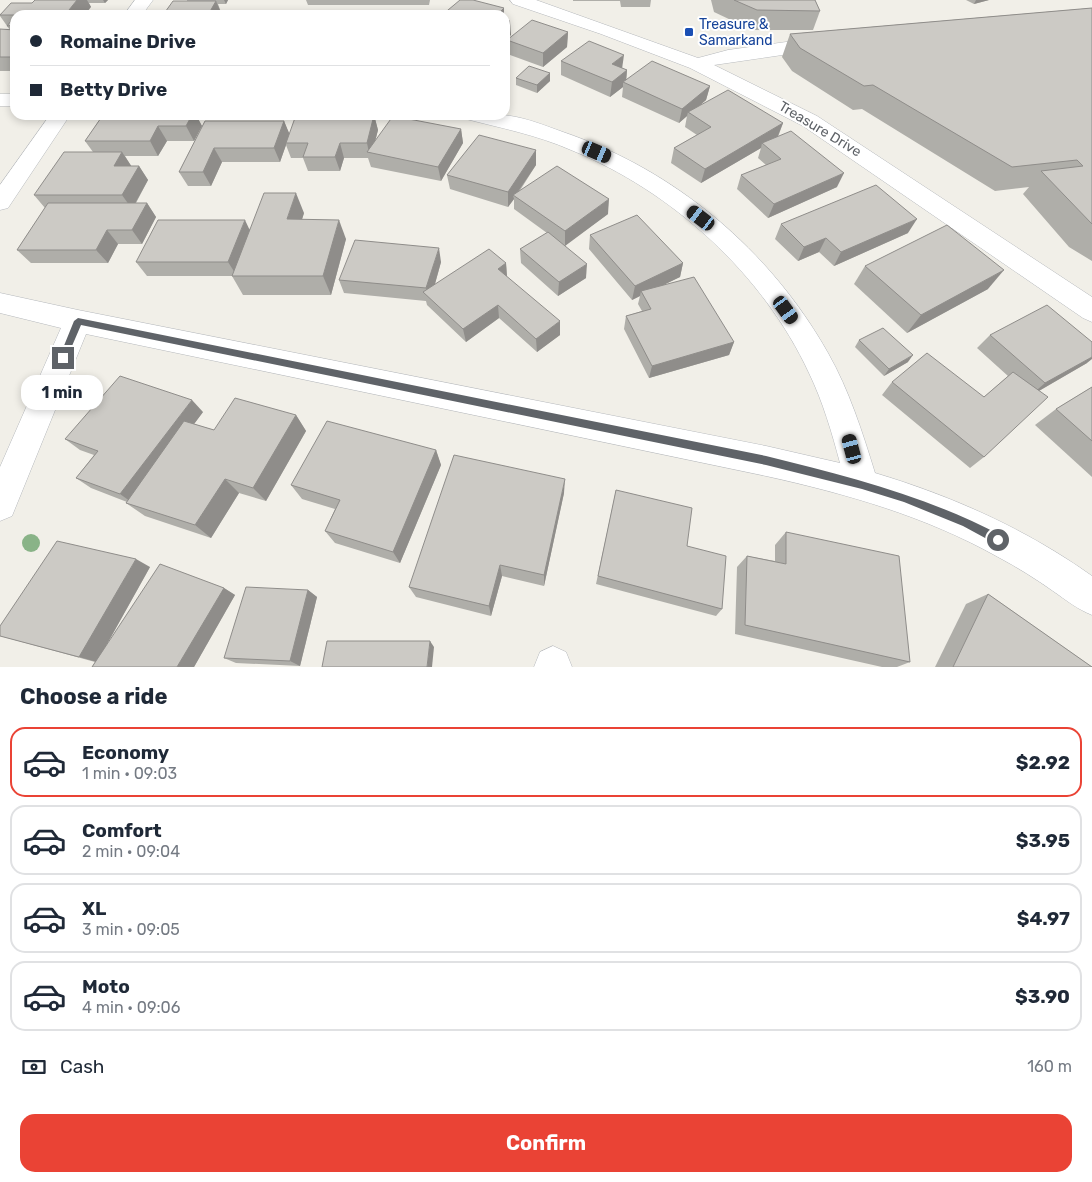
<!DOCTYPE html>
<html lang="en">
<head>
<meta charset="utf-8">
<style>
	body { margin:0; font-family:Rubik,sans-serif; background:#f2f2f3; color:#1f2937; height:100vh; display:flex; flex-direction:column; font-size:19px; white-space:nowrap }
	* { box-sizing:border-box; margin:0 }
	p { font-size:16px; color:#747a83 }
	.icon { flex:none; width:28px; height:28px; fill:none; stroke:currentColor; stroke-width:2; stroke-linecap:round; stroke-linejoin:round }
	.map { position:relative; height:667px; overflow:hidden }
	.drawer { display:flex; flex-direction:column; background:#fff; flex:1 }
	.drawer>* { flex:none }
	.guide { position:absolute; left:10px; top:10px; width:500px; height:110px; border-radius:15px; box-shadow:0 2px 8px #0003; display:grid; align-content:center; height:110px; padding:0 20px; background:#fff }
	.end { position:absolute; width:22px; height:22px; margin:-11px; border:6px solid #5f6368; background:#fff; box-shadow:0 0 0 2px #fff }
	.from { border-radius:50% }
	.bubble { position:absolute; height:35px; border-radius:15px; background:#fff; box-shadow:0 2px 8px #0003; font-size:16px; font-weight:700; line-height:35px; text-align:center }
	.car { position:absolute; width:15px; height:30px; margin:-15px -8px; border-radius:6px; box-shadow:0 0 4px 1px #0007; background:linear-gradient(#222 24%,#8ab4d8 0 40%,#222 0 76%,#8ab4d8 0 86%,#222 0) }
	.guide b { display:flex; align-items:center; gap:18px; height:48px; font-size:19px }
	.guide b+b { border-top:1px solid #e0e1e3 }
	.guide i { width:12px; height:12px; background:#1f2937 }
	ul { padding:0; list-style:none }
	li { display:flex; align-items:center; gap:15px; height:70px; margin:0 10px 8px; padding:0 10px; border:2px solid #e0e1e3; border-radius:15px }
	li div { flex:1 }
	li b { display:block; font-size:19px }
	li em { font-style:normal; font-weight:700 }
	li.current { border-color:#ea4335 }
	li>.icon { width:45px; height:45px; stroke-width:1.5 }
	h2 { padding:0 20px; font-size:22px; line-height:60px }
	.pay { display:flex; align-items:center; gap:12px; height:55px; padding:0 20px; font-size:19px }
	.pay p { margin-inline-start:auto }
	.cta { display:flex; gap:10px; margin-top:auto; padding:10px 20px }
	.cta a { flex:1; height:58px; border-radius:15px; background:#ea4335; color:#fff; font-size:20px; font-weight:700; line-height:58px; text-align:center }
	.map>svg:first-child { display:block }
</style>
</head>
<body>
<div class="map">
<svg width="1092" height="667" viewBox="0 0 1092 667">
	<rect width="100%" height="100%" fill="#f1efe8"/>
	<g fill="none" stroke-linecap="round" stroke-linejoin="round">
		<defs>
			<g id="minor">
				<path d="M135 0H153L142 15H124Z"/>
				<path d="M510 0H536L698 58 728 50 823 37 830 39 832 43 830 47 823 49 714 65 817 116 1092 297V322L1083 318 803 126 690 68 601 34 513 4Z"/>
				<rect x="0" y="94" width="15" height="12"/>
				<path d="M50 115H70L8 208 0 210V185Z"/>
				<path d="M463 115C475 115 488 114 501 115 522 116 543 125 563 132 675 170 770 250 828 353 849 390 862 431 875 473 952 496 1026 529 1092 576V615C1077 609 1066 600 1053 591 1036 579 1017 567 998 557 925 516 847 494 766 476L86 334 12 516 0 521V467L61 328 0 313V293L78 310 766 446 840 463C832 433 823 402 809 373 763 274 672 191 571 150 537 135 501 128 466 119Z"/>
				<path d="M553 646 566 652 572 667H534L540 652Z"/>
			</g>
		</defs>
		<!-- minor casing -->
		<use href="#minor" stroke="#b5b8bc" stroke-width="1"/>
		<!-- minor -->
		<use href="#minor" fill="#fff" fill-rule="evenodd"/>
	</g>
	<!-- trees -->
	<circle fill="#89b387" cx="31" cy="543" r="9"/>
	<!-- wall -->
	<g fill="#afaea9">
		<path d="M35 0H108L105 3H89L91 7 15 15V71H0V29L10 30 0 16V14L32 3Z"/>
		<path d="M187 0H228L226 4H218L222 15H163L187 1Z"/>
		<path d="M306 0H430L429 5H308Z"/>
		<path d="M573 0H651L650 7H621L620 1H573Z"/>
		<path d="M711 0H815L820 11 813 30H752L714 12Z"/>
		<path d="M966 0H989L974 4Z"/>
		<path d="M1092 8V261L1069 247 1023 194 1029 187 995 191 862 109 853 110 792 71 782 57 790 34Z"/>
		<path d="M568 32 567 47 543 67 507 54V40Z"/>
		<path d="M561 61 622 68 627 70 626 80 710 86 706 100 698 107 783 123 778 137 837 187 768 218 737 189 741 175 766 165 758 158 761 148 701 183 671 163 674 148 697 135 685 127 687 116 679 123 622 97 623 87 610 97 561 75Z"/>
		<path d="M550 73V81L537 93 516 85V78Z"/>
		<path d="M103 115H196L202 126 194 141H167L158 156H125L131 166H139L148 180 136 203H147L156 217 142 244H118L108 263H31L17 250 45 208 34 195 93 152 85 141Z"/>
		<path d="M374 115 378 130 375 142 461 129 463 143 441 181 371 167 368 158H344L340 171H308L303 158H291L286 145 280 162H222L211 186H188L179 172 205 121H284L289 134Z"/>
		<path d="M536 150V165L519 192 608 214 565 245 586 278 558 296 521 263 520 249 547 233 514 209V199L508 207 450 189 447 175Z"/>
		<path d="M304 213 302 219 346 239 331 295H243L232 276H147L136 262Z"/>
		<path d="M781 224 908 233 834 266 819 252 798 261 775 239Z"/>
		<path d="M590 235 683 263 680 277 665 284 734 342 729 355 649 378 624 329 626 316 642 311 638 304 640 296 632 300 589 249Z"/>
		<path d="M441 262 435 284 506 263 507 277 560 335 537 352 499 318 466 342 427 305 426 301 344 293 339 280Z"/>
		<path d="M865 266 988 289 907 333 854 284Z"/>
		<path d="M990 335 1087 363 1039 391 984 457 970 468 882 395 892 382 984 397 1008 376 977 348Z"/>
		<path d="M859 340 908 362 884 376 855 347Z"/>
		<path d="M1092 387V477L1035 425 1056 409Z"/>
		<path d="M203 412 194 424 214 430 296 415 306 431 266 501 239 493 211 538 145 516 126 503 127 502 91 488 76 478 94 455 80 450 65 439Z"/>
		<path d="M436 450 441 465 400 563 335 543 325 531 335 509 302 499 291 485Z"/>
		<path d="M616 490 687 546 722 609 716 616 596 584Z"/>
		<path d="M564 493 544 586 502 576 491 616 416 597 409 587Z"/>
		<path d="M786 532 910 662 897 667H882L735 634 737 567 747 556 775 561V545Z"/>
		<path d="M150 567 107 644 224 588 235 595 194 667H92L95 662 0 636Z"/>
		<path d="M308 590 317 597 300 666 236 663 224 658Z"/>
		<path d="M988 594 1092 667H935L966 604Z"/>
	</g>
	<!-- shaded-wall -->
	<g fill="#8f8d8a">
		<path d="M77 0H87L91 7 85 15H65Z"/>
		<path d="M103 0H108L105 3Z"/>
		<path d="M224 0H228L226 4Z"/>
		<path d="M976 0H989L974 4Z"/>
		<path d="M216 1 222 15H208Z"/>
		<path d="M504 8V15H497Z"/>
		<path d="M510 21 511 35 505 41V26Z"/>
		<path d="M568 32 567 47 543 67V53Z"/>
		<path d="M624 55 622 69 612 64Z"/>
		<path d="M627 70 626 83 623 82V87L610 97 612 82Z"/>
		<path d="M550 73V81L537 93V85Z"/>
		<path d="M710 86 706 100 690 114 688 112 687 116 679 123 682 109Z"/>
		<path d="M192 115H196L202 126 194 141 186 126Z"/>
		<path d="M374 115 378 130 372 153H369L367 143Z"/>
		<path d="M284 121 290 135 286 143V145L280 162 274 148Z"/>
		<path d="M783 123 777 138 762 143 761 148 701 183 705 169Z"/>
		<path d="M158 126 167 141 158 156 150 141Z"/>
		<path d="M461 129 463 143 441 181 438 167Z"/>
		<path d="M340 143 344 158 340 171 335 157Z"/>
		<path d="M214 148 222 162 211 186 203 172Z"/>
		<path d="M536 150V165L515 196 513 195 514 199 508 207V192Z"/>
		<path d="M122 152 132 167 114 166Z"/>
		<path d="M139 166 148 180 132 209 122 195Z"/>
		<path d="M844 173 837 187 768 218 774 204Z"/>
		<path d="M296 193 304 213 296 239 287 219Z"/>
		<path d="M609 199 608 214 565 246V231Z"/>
		<path d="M147 203 156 217 142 244 132 230Z"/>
		<path d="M917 219 908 233 834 266 841 252Z"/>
		<path d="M245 220 252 235 237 276 228 262Z"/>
		<path d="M339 220 346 239 331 295 323 276Z"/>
		<path d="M107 230 118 244 108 263 96 250Z"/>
		<path d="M826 238 819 252 798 261 804 247Z"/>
		<path d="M439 248 441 262 431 298 428 296 426 288Z"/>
		<path d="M506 263 507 277 498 269Z"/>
		<path d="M683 263 680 277 643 295 641 291 640 296 632 300 635 286Z"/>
		<path d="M587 264 586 278 558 296 559 282Z"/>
		<path d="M1004 270 988 289 907 333 921 315Z"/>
		<path d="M498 305 499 318 466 342 463 329Z"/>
		<path d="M560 321V335L537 352 536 339Z"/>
		<path d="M734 342 729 355 649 378 652 366Z"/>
		<path d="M913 355 908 362 884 376 889 369Z"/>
		<path d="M1092 357V359L1087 363 1030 396 1045 383Z"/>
		<path d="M192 400 203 412 134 504 120 494Z"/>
		<path d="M296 415 306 431 266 501 253 488Z"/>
		<path d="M436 450 441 465 400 563 393 552Z"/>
		<path d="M225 479 239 493 211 538 195 525Z"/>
		<path d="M565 479 564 493 544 586V575Z"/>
		<path d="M136 559 150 567 97 662 79 657Z"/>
		<path d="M500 565 502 576 491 616 489 606Z"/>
		<path d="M224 588 235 595 194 667H177Z"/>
		<path d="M308 590 317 597 300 666 290 661Z"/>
		<path d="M430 641 434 647 432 667H427Z"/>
	</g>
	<!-- building -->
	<g fill="#cccac5" stroke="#8f8d8a">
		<path d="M35 0H77L65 15H0L11 3H32Z"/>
		<path d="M460 0H473L504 8 497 15H442Z"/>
		<path d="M734 0H815L820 11 757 10Z"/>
		<path d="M173 1H216L208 15H163Z"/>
		<path d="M1092 8V224L1041 171 1083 166 1077 160 1012 167 873 85 864 86 800 48 790 34Z"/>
		<path d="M310 12H343L342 15H309Z"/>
		<path d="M15 16V25L7 26Z"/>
		<path d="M505 20 510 21 505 26Z"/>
		<path d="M532 20 568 32 543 53 507 40Z"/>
		<path d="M0 29 15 30V57H0Z"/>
		<path d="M589 41 624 55 612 64 627 70 612 82 561 61Z"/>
		<path d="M652 61 710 86 682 109 623 82Z"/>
		<path d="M529 66 550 73 537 85 516 78Z"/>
		<path d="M728 90 783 123 705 169 674 148 711 127 688 112Z"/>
		<path d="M103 115H192L186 126H158L150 141H85Z"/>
		<path d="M296 115H374L367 143H340L335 157H303L308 143H286Z"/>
		<path d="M393 116 461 129 438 167 367 152Z"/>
		<path d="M205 121H284L274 148H214L203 172H179Z"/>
		<path d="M791 131 844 173 774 204 741 175 781 159 762 143Z"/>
		<path d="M479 135 536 150 508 192 447 175Z"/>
		<path d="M64 152H122L114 166H139L122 195H34Z"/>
		<path d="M557 166 609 199 565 231 513 195Z"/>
		<path d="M876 185 917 219 841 252 826 238 804 247 781 224Z"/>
		<path d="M264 193H296L287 219 339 220 323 276H232Z"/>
		<path d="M48 203H147L132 230H107L96 250H17Z"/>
		<path d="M637 215 683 263 635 286 590 235Z"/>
		<path d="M158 220H245L228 262H136Z"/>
		<path d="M947 225 1004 270 921 315 865 266Z"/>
		<path d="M548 232 587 264 559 282 520 249Z"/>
		<path d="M355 240 439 248 426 288 339 280Z"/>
		<path d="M489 249 506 263 498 269 560 321 536 339 498 305 463 329 423 292Z"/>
		<path d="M694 277 734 342 652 366 626 316 651 309 641 291Z"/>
		<path d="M1047 305 1092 342V357L1045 383 990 335Z"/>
		<path d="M883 328 913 355 889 369 859 340Z"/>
		<path d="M927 353 984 397 1013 372 1048 397 984 457 892 382Z"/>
		<path d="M120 376 192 400 120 494 76 478 98 451 65 439Z"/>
		<path d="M1092 387V441L1056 409Z"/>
		<path d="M235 398 296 415 253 488 225 479 195 525 126 503 184 421 214 430Z"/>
		<path d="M327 421 436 450 393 552 325 531 340 500 291 485Z"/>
		<path d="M454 455 565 479 544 575 500 565 489 606 409 587Z"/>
		<path d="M616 490 692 508 687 546 726 556 722 609 598 576Z"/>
		<path d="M786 532 899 556 910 662 745 625 747 556 786 564Z"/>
		<path d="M57 541 136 559 79 657 0 636V626Z"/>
		<path d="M160 564 224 588 177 667H92Z"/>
		<path d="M246 587 308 590 290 661 224 658Z"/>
		<path d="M988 594 1092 667H953Z"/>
		<path d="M327 641H430L427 667H322Z"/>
	</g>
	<!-- route -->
	<path fill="#5f6368" d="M78 318 766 456C847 476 927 496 1002 536L1003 540 998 545 963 526 904 502 862 489 766 465 81 325 66 360H60L59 358 74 321Z"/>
	<!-- markers -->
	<rect fill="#1a4fb4" stroke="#fff" stroke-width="2" x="684" y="27" width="10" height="10" rx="2.5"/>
	<g text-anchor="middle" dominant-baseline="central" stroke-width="4" stroke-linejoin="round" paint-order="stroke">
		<!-- far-transit labels -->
		<g font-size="14" fill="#164399" stroke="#fff" text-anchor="start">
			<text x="699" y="24">Treasure &amp;<tspan x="699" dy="16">Samarkand</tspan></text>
		</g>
		<!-- far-street labels -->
		<g font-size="14" fill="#5f6368" stroke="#fff">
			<text transform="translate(820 129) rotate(31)">Treasure Drive</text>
		</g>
	</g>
</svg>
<i class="end from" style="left:998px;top:540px"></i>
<i class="end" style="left:63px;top:358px"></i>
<div class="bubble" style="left:21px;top:375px;width:82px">1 min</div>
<i class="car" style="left:597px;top:152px;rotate:113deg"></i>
<i class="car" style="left:701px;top:218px;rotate:307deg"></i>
<i class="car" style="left:786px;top:310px;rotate:144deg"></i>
<i class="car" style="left:852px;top:449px;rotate:345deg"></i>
<div class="guide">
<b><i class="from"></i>Romaine Drive</b>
<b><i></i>Betty Drive</b>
</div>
</div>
<section class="drawer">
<h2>Choose a ride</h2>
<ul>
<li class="current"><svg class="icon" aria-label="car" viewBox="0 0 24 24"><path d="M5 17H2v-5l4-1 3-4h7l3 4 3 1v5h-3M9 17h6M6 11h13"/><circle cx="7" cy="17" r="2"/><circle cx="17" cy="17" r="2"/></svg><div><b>Economy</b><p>1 min · 09:03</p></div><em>$2.92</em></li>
<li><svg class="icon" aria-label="car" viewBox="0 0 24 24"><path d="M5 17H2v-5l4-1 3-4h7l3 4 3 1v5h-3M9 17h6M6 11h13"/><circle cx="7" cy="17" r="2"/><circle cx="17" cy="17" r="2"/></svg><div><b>Comfort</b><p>2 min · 09:04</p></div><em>$3.95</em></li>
<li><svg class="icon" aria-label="car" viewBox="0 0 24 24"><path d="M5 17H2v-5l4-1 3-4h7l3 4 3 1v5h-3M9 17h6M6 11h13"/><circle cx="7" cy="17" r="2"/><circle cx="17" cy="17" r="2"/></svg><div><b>XL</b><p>3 min · 09:05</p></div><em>$4.97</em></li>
<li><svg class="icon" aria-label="car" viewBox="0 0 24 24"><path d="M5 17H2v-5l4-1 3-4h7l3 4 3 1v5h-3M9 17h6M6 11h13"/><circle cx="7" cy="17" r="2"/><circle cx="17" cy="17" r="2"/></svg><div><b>Moto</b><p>4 min · 09:06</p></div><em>$3.90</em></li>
</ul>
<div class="pay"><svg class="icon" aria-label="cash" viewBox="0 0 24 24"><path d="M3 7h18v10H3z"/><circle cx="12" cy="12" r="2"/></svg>Cash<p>160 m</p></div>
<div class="cta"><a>Confirm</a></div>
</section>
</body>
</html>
